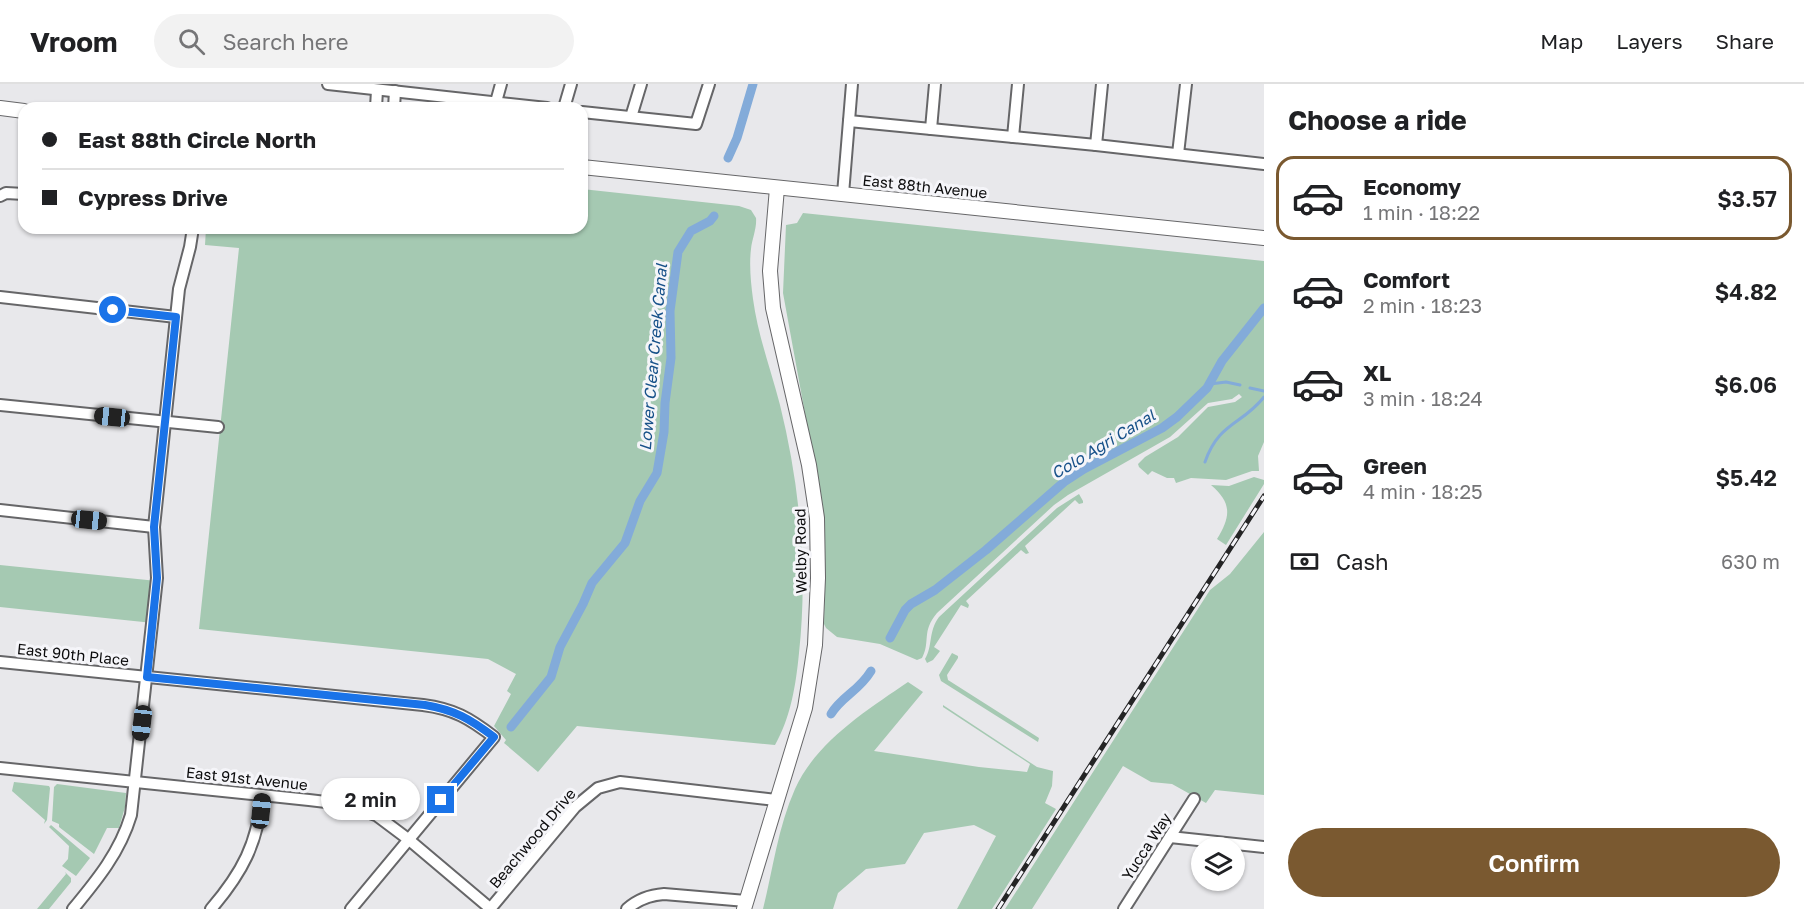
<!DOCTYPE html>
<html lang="en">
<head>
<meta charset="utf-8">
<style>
	body { margin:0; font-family:"Golos Text",sans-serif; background:#f2f2f2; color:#202124; height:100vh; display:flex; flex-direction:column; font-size:22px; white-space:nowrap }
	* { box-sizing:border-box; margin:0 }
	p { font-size:20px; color:#757577 }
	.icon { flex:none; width:33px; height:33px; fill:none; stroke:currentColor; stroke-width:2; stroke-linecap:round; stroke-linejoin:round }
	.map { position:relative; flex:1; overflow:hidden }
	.drawer { display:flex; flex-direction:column; background:#fff; width:540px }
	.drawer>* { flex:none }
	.guide { position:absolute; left:18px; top:18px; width:570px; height:132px; border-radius:18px; box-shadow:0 2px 4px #0004; display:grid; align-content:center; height:132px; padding:0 24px; background:#fff }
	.fabs { position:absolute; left:1191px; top:753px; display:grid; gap:12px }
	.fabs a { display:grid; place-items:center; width:54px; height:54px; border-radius:50%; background:#fff; box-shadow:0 2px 4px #0004; font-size:30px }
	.end { position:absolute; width:27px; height:27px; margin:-14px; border:8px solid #1a73e8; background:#fff; box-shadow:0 0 0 3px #fff }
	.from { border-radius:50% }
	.bubble { position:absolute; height:42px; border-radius:21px; background:#fff; box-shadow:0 2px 4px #0004; font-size:20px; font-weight:600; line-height:42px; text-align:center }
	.car { position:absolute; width:18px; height:36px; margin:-18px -9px; border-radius:8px; box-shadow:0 0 4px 2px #0007; background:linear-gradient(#222 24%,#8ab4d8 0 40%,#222 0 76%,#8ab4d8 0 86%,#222 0) }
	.guide b { display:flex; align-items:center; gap:21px; height:57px; font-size:22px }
	.guide b+b { border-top:2px solid #e0e0e0 }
	.guide i { width:15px; height:15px; background:#202124 }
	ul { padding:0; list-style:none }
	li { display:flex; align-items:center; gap:18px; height:84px; margin:0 12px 9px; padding:0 12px; border:3px solid transparent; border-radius:18px }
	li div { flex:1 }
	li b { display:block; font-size:22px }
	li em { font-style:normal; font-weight:600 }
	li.on { border-color:#7a5930 }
	li>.icon { width:54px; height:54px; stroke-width:1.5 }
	h2 { padding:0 24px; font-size:27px; line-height:72px }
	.pay { display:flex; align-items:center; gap:15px; height:66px; padding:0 24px; font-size:22px }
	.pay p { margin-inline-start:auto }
	.cta { display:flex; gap:12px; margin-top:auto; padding:12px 24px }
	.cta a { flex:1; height:69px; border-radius:36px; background:#7a5930; color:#fff; font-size:24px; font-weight:600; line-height:69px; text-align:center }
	header { display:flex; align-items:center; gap:36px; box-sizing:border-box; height:84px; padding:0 30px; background:#fff; border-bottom:2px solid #e0e0e0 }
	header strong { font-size:28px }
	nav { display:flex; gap:33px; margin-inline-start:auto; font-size:21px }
	.search { width:420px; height:54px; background:#f2f2f2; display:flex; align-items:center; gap:15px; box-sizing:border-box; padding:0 21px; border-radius:33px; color:#757577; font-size:22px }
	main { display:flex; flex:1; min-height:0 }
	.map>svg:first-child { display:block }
</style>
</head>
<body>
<header>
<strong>Vroom</strong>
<div class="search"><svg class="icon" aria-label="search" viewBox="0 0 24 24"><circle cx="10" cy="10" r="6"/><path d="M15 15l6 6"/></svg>Search here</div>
<nav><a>Map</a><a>Layers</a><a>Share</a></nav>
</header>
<main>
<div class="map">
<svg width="1264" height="825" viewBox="0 0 1264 825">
	<rect width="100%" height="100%" fill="#e8e8eb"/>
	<!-- green -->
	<g fill="#a5c9b2">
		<path d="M582 105 739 122 751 126 756 134C757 144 752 155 751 165 749 181 751 200 753 215 758 252 771 286 780 321 800 402 808 486 799 569 796 600 791 633 775 661L577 642 538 688 504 659 506 656 494 642 511 610 507 607 516 590 488 575 199 545 239 164 205 161 206 144H582Z"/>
		<path d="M803 129 1264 177V358L1258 372 1259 387H1252L1226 396 1191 394 1176 399 1174 394H1167L1152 387 1148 391 1139 383 1138 380 1145 373 1178 353 1208 323 1235 318 1242 313 1239 310 1232 315 1208 319 1170 353 1068 411 1054 421 937 529C921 548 931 557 922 574L917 576 880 560 837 553 826 544 824 540 825 477 818 401 783 209 786 141 797 139Z"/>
		<path d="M1254 393 1264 396V400L1226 461 1217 455C1231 432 1232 419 1211 401L1229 402Z"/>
		<path d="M1079 410 1083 417V419L1079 420 1075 416 1025 462 1029 469 1026 470 1021 466 966 517 969 521 968 524 961 521 934 563 940 567 933 576 927 579 925 575C933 562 928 548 939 533L1057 424Z"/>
		<path d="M1264 448V711L1215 706 1206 719 1172 700 1151 698 1123 682 1032 825H1005L1210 506 1230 490Z"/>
		<path d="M0 481 157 497 153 539 0 523Z"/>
		<path d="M952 569 958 572V574L947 591 948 596 1039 654 1038 658 941 597 939 591Z"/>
		<path d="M908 598 923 608 874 667 979 683 1027 688 1030 680 943 623V621L1037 683 1053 687 1052 702 1045 719 1056 725 992 825H957L996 752 974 741 924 749 905 780 866 785 838 809 833 825H763C773 785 778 743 795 705 816 658 867 626 908 598Z"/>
		<path d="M14 698 49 702 50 704 47 736 44 740 45 736 12 707Z"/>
		<path d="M57 700 126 709 125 723 119 744H107L94 770 59 743V740L52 737 54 703Z"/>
		<path d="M51 741 90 774 76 792 62 782 68 775 69 762 49 743Z"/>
		<path d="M65 788 71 794V798L49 825H37L66 790Z"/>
	</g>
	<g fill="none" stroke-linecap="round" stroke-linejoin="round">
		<!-- stream -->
		<g stroke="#83abd9" stroke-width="3">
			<path d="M1210 300 1226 298 1240 301"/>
			<path d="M1250 304 1264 307"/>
			<path d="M1205 378C1219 338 1242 341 1264 313"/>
		</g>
		<!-- canal -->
		<g stroke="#83abd9" stroke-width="9">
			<path d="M728 74 737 54 753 0"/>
			<path d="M890 554 905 526 911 520 935 506 986 466 1064 398 1084 385 1162 344 1177 333 1207 304 1222 277 1264 224"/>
			<path d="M831 630C842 612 859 607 871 587"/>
			<path d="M511 643 551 593 560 563 583 520 592 499 625 459 640 417 657 389 664 348 665 319 671 274 670 227 678 168 691 147 710 137 714 132"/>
		</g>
		<defs>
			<g id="street">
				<path d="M328 0 547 24"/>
				<path d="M496 18 501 0"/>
				<path d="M376 24 377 6"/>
				<path d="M394 24 395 7"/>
				<path d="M564 24 571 0"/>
				<path d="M582 28 696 40 709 0"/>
				<path d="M631 33 641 0"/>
				<path d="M849 37 1096 61 1264 80"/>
				<path d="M931 45 935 0"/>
				<path d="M1013 53 1018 0"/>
				<path d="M1096 61 1102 0"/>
				<path d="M1178 70 1186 0"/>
				<path d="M843 110 852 0"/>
				<path d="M0 112 6 109 24 110"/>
				<path d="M0 213 176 233"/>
				<path d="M0 321 218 343"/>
				<path d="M0 426 154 443"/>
				<path d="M0 578 423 621C454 625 469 634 494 653L351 825"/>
				<path d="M0 684 309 716 343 720 376 731 408 755 491 825"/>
				<path d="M1170 753 1264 763"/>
				<path d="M73 825C97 796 120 768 131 731L157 494 154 443 179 205 190 163 193 144"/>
				<path d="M211 825C242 789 258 759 262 711"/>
				<path d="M490 825 575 723 598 704 620 698 776 716"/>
				<path d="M627 825C637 816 650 811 664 810L746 817"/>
				<path d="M1124 825 1194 715"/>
			</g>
			<g id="secondary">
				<path d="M0 24 24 27"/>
				<path d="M582 83 1264 154"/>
				<path d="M744 825 805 624 815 561 818 494 817 434 809 381 773 224 770 187 777 104"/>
			</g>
		</defs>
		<!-- street casing -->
		<use href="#street" stroke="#666668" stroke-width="14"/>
		<!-- secondary casing -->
		<use href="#secondary" stroke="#666668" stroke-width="16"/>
		<!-- street -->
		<use href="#street" stroke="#fff" stroke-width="10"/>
		<!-- secondary -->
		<use href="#secondary" stroke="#fff" stroke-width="14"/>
		<defs>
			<path id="rail" d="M998 825 1264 412"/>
		</defs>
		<!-- rail casing -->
		<use href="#rail" stroke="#242425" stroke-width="5"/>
		<!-- rail -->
		<use href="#rail" stroke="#f5f5f9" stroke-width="3" stroke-dasharray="9" stroke-linecap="butt"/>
	</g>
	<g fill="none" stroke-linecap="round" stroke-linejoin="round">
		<!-- route -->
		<path stroke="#1a73e8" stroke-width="8" d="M113 226 176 233 154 443 157 494 147 593 425 621C455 626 470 635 494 653L441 716"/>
	</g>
	<g text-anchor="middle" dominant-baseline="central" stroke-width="6" stroke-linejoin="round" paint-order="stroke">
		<!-- street labels -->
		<g font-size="15" fill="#0b0b0c" stroke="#f5f5f9">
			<text transform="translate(925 102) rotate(6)">East 88th Avenue</text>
			<text transform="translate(800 467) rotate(-91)">Welby Road</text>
			<text transform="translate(73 570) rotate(6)">East 90th Place</text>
			<text transform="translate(247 694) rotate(6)">East 91st Avenue</text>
			<text transform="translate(532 754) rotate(-50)">Beachwood Drive</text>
			<text transform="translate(1146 762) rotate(-57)">Yucca Way</text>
		</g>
		<!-- water labels -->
		<g font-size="16" font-style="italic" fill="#175189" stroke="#f5f5f9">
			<text transform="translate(653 273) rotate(-85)">Lower Clear Creek Canal</text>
			<text transform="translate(1103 360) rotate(-31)">Colo Agri Canal</text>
		</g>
	</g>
</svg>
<div class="fabs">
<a><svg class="icon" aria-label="layers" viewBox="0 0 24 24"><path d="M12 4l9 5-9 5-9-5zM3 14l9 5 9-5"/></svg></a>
</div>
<i class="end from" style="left:113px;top:226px"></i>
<i class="end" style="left:441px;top:716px"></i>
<div class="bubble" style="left:321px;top:694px;width:99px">2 min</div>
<i class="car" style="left:112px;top:333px;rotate:276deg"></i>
<i class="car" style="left:89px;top:436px;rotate:96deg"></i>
<i class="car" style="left:142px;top:639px;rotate:187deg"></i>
<i class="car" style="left:261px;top:727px;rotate:6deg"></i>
<div class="guide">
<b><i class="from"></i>East 88th Circle North</b>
<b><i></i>Cypress Drive</b>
</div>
</div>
<section class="drawer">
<h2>Choose a ride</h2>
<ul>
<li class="on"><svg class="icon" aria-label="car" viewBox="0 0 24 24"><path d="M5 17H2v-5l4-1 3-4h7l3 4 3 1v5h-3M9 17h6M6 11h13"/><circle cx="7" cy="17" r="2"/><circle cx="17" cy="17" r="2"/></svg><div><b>Economy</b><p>1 min · 18:22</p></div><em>$3.57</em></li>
<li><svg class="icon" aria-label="car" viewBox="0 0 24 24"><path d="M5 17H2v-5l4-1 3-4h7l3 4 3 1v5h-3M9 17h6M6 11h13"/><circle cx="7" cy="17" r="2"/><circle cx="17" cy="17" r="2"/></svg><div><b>Comfort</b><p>2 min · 18:23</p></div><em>$4.82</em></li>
<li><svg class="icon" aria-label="car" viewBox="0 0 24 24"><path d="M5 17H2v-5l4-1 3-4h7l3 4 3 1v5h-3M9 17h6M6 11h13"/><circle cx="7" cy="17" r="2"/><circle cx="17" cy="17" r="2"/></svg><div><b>XL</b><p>3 min · 18:24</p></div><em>$6.06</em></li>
<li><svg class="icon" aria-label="car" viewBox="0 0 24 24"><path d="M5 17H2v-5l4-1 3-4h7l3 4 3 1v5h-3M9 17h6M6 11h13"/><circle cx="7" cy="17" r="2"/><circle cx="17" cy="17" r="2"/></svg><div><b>Green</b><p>4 min · 18:25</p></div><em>$5.42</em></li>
</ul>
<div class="pay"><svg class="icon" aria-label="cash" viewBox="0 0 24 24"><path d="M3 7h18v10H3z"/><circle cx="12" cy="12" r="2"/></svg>Cash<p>630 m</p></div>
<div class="cta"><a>Confirm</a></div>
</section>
</main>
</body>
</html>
